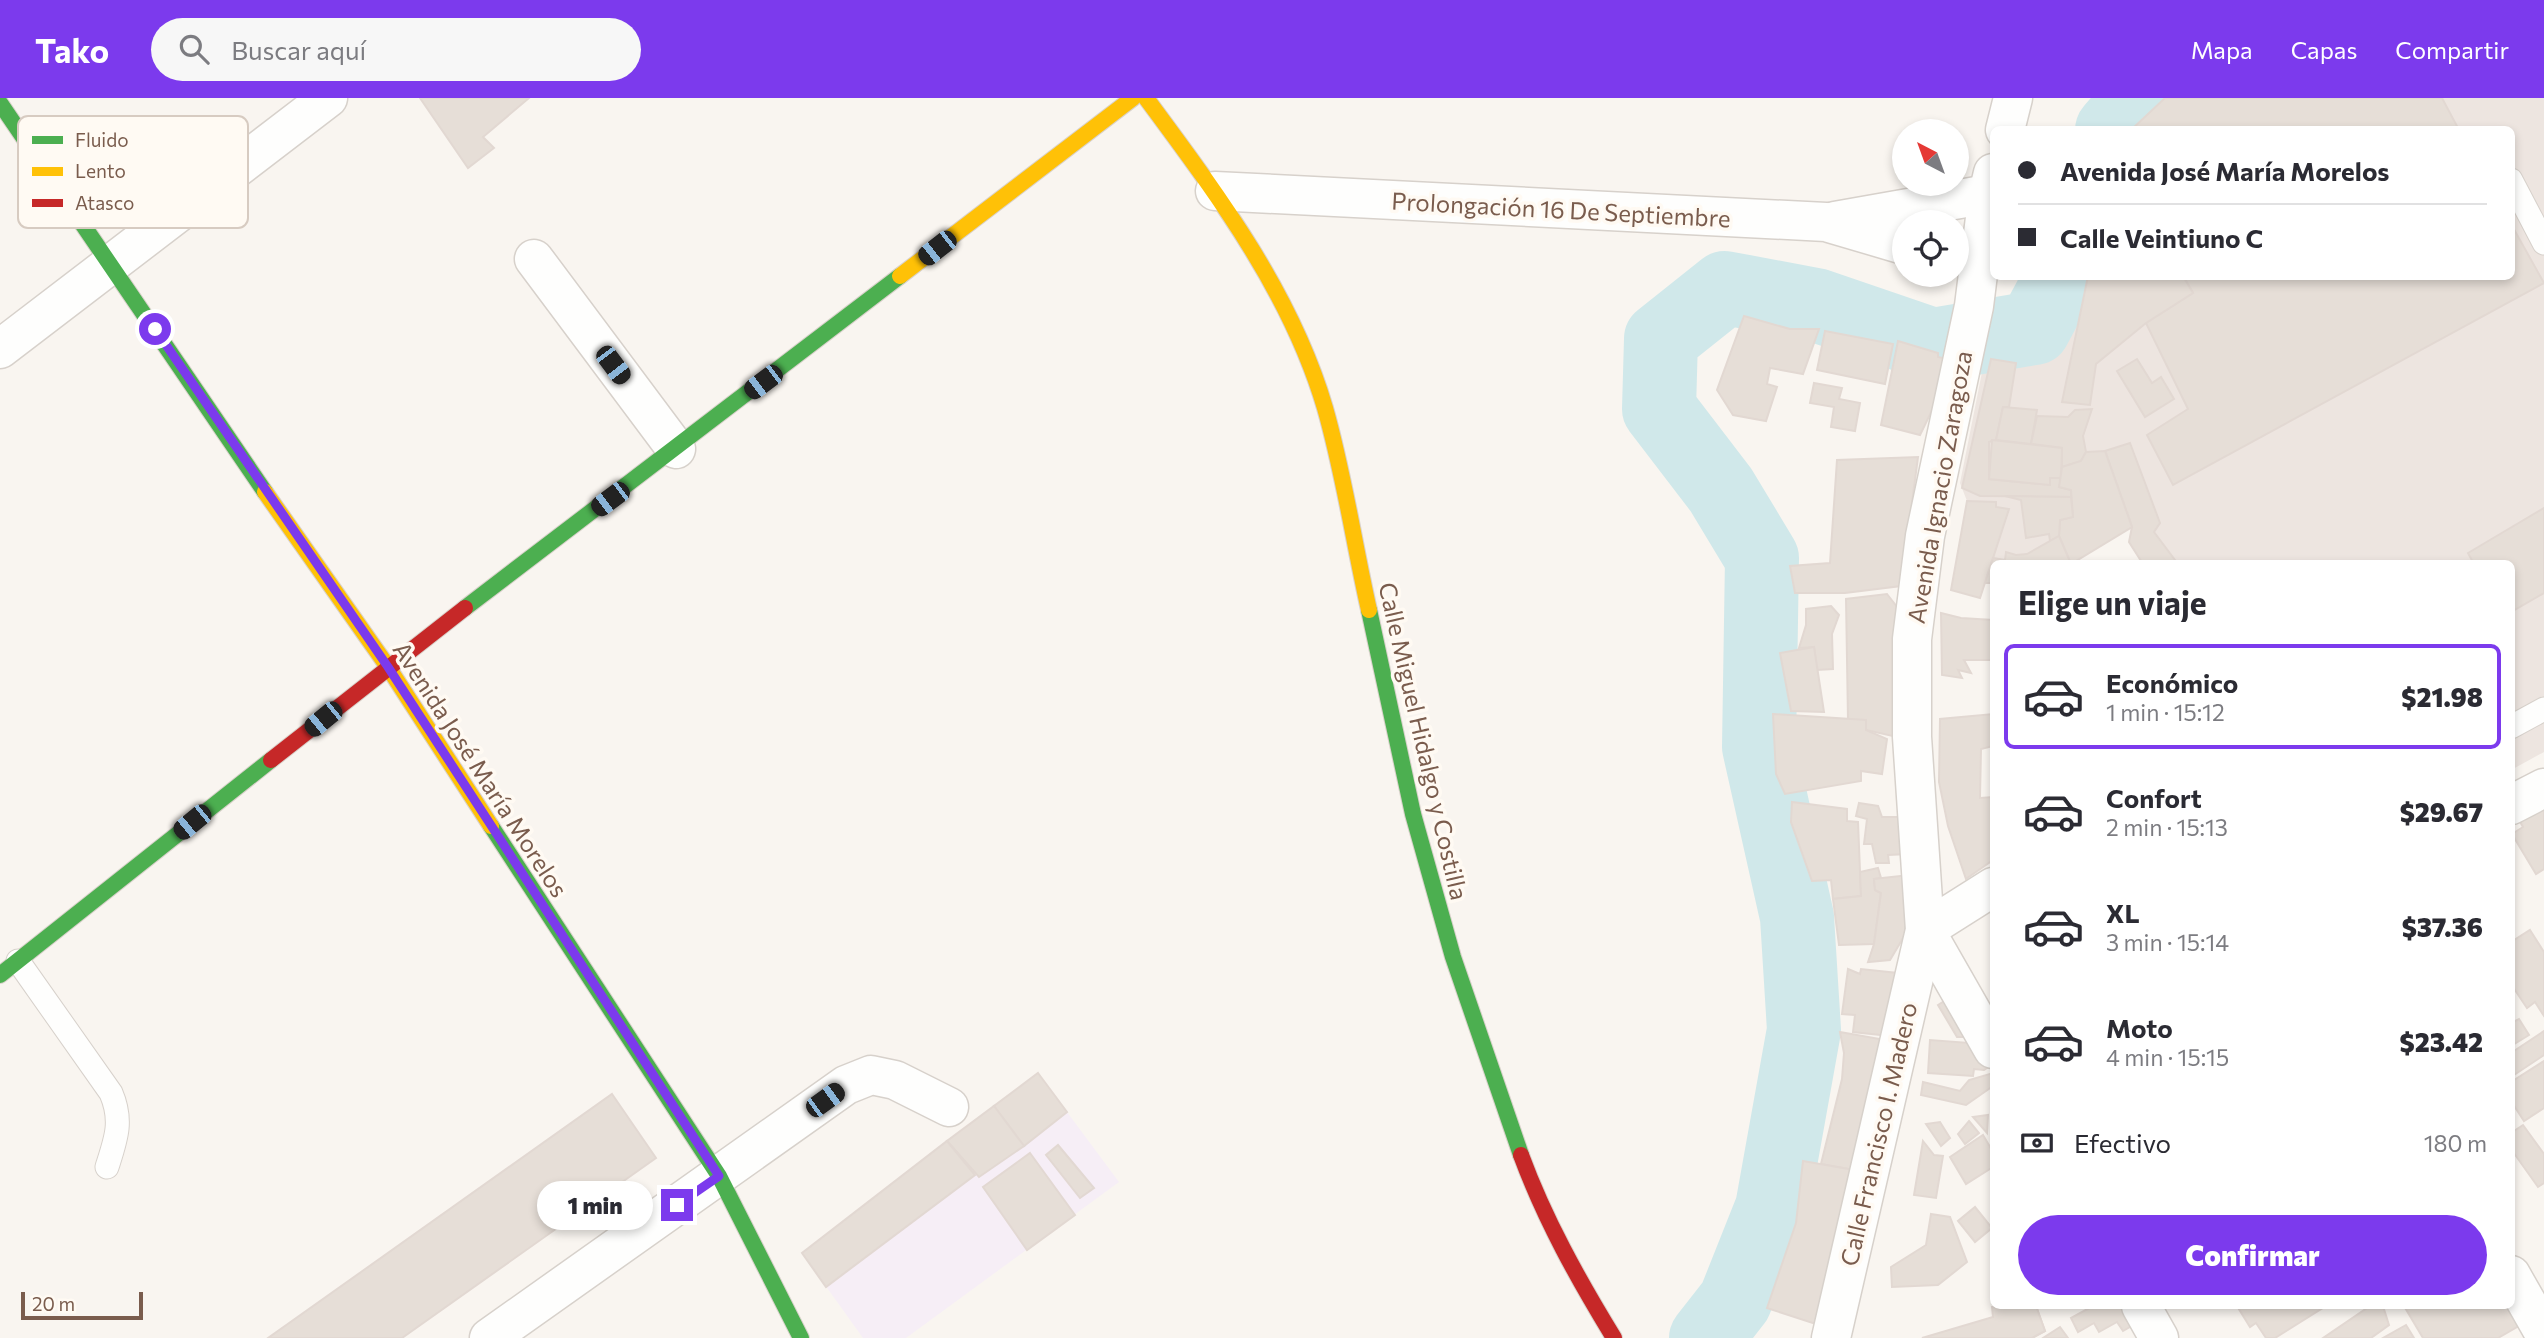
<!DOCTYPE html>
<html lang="es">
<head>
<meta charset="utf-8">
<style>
	body { margin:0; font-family:Commissioner,sans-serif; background:#f7f7f7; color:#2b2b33; height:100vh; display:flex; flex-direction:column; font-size:26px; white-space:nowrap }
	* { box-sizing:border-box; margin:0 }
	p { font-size:23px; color:#7c7c81 }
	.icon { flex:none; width:38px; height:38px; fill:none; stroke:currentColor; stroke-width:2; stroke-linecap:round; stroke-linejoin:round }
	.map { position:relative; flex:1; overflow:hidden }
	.side { position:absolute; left:1990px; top:462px; width:525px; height:749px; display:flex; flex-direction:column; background:#fff; border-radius:10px; box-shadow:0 4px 10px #0003 }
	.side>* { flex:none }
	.guide { position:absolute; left:1990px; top:28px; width:525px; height:154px; border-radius:10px; box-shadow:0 4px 10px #0003; display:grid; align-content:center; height:154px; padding:0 28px; background:#fff }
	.needle { width:46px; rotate:319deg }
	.buttons { position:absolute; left:1892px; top:21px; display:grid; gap:14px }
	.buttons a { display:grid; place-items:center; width:77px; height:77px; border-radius:50%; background:#fff; box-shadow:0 4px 10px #0003; font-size:35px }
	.scale { position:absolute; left:21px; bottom:18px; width:122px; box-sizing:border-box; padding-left:7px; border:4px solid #7a5c4d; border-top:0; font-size:19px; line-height:24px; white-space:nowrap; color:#7a5c4d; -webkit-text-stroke:5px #fffaf3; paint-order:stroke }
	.end { position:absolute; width:32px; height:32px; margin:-16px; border:9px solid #7c3aed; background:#fff; box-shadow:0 0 0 4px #fff }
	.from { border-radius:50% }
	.bubble { position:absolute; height:49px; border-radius:24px; background:#fff; box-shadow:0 4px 10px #0003; font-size:23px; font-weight:800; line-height:49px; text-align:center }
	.car { position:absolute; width:21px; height:42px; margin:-21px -10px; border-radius:9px; box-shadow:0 0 5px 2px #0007; background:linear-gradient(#222 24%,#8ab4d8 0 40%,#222 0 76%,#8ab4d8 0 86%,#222 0) }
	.guide b { display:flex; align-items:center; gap:24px; height:66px; font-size:26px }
	.guide b+b { border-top:2px solid #e1e1e2 }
	.guide i { width:18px; height:18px; background:#2b2b33 }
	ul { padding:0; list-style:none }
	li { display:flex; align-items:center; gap:21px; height:105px; margin:0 14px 10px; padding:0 14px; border:4px solid transparent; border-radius:10px }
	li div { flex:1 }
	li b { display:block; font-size:26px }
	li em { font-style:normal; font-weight:800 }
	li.active { border-color:#7c3aed }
	li>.icon { width:63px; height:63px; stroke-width:1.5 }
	h2 { padding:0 28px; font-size:32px; line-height:84px }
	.pay { display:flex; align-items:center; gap:18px; height:77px; padding:0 28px; font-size:26px }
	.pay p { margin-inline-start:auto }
	.action { display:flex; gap:14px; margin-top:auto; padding:14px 28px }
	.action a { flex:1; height:80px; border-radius:42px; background:#7c3aed; color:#fff; font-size:28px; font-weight:800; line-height:80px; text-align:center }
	header { display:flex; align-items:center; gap:42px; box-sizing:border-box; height:98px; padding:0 35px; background:#7c3aed; color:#fff }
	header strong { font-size:33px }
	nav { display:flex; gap:38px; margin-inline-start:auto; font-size:24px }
	.search { width:490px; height:63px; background:#f7f7f7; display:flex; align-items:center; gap:18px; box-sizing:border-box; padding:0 24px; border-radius:38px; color:#7c7c81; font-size:26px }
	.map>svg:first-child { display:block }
</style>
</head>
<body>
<header>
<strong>Tako</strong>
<div class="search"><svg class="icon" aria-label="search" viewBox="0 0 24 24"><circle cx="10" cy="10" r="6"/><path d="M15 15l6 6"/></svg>Buscar aquí</div>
<nav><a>Mapa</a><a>Capas</a><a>Compartir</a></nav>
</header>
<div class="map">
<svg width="2544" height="1240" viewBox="0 0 2544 1240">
	<rect width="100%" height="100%" fill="#f9f5f0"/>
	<!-- industrial -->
	<path fill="#ede5e0" d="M2169 0H2544V654L2511 672V466L2143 465 2129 444 2131 429 2072 465 1993 466V485L1985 486 1980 500 1951 492 1967 403 1960 385 1986 254 2070 233 2084 179 2511 178V32L2135 31Z"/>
	<!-- education -->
	<path fill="#f6eef6" d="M1038 975 1119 1084 906 1240H863L802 1155Z"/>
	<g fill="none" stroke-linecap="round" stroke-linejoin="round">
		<!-- river -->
		<g stroke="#d0e8ea" stroke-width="74">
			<path d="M2112 32 2140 0"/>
			<path d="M1706 1240 1735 1203 1772 1110 1804 932 1797 819 1759 649 1762 460 1721 392 1659 311 1661 241 1725 190 1816 207 1933 247 2034 230 2062 178"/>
		</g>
	</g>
	<!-- building -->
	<g fill="#e6ded7" stroke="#e2d8d2" stroke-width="2">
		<path d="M420 0H529L483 39 494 50 468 70Z"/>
		<path d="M2165 0H2442L2459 32H2131Z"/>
		<path d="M2511 126 2544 185 2173 387 2147 337 2188 311 2146 225 2193 195 2183 178H2511Z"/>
		<path d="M2088 178H2183L2193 195 2146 225 2096 266 2090 307 2062 304Z"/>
		<path d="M1744 218 1790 231H1819L1803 276 1770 270 1767 286 1777 289 1766 323 1733 317 1717 292Z"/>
		<path d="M1825 233 1893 246 1885 286 1817 272Z"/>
		<path d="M1898 243 1938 255V259L1956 263 1920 337 1881 327Z"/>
		<path d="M1991 261 2016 265 2009 309H2003L1996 342 1989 344V381L2050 387V380H2061L2059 389 2071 392V399L1980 398 1962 390Z"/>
		<path d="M2137 261 2152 285 2161 279 2174 301 2145 319 2117 273Z"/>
		<path d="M1814 285 1842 290 1839 301 1860 305 1855 333 1831 329 1834 309 1810 305Z"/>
		<path d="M2003 309 2037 312 2031 346 1996 342Z"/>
		<path d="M2092 311 2083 338 2086 354 2081 363 2062 369V350L2031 346 2037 318 2068 319 2075 312Z"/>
		<path d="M1992 342 2062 350 2061 380H2050V387L1989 381Z"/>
		<path d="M2130 345 2160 425 2154 434 2178 466H2143L2129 444 2132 429 2105 353Z"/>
		<path d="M2105 353 2132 429 2071 466 2059 438 2060 422 2073 419 2071 392 2059 389 2062 369 2081 363 2086 354Z"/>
		<path d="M1918 359 1901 488 1845 495H1795L1790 468 1830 465 1837 362Z"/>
		<path d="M2005 398 2071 399 2073 419 2060 422 2059 438 2050 443 2049 436 2026 440 2021 402Z"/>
		<path d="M1967 403 1996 404V409L2009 411 1980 500 1951 492Z"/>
		<path d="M2544 410V495L2511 514V466H2474L2468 455Z"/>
		<path d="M2059 438 2071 466H1993V485H1985L1993 460 2005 462 2006 454 2016 457 2027 456Z"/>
		<path d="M1887 496 1901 514 1893 638 1866 632V622H1848L1846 501Z"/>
		<path d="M1831 508 1839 517 1832 536 1833 571 1817 572 1814 549 1799 550 1806 527V511Z"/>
		<path d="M1941 515 1961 520 1993 522V562H1964L1971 575 1958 572 1962 580 1942 577Z"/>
		<path d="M1814 549 1824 614 1791 613 1780 555Z"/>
		<path d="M1773 616 1866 622V632L1887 641 1882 676 1861 673V683L1785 696 1776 676Z"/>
		<path d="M1993 616V648L1981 651 1980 700 1993 699V762L1966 781 1948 728 1939 684 1940 621Z"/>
		<path d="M2544 697V771L2536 776 2512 736 2523 729 2515 715Z"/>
		<path d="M1792 704 1847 711V723L1858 724 1861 798 1833 801 1831 782 1812 783 1791 724Z"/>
		<path d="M1859 705 1878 708 1882 719H1899L1907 756 1888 757 1889 765H1876L1872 746H1864L1867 721 1856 718Z"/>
		<path d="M1878 770 1881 780 1874 781 1875 792 1881 795 1874 846 1839 847 1833 801 1861 798 1860 774Z"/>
		<path d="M1909 777 1912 825 1890 862 1868 864 1874 846 1881 795 1875 792 1874 781Z"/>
		<path d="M2530 832 2544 854V918L2535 904 2527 910 2511 886V844Z"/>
		<path d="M1848 871 1860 876 1861 871 1907 876 1899 939 1853 934 1855 917 1842 916Z"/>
		<path d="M1954 897 1993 966 1984 972 1974 971 1973 978 1928 975 1930 942 1969 945V939H1957L1938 907Z"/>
		<path d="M2519 921 2529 937 2511 948V925Z"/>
		<path d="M2544 933V957L2511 979V955Z"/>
		<path d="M1840 934 1891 943 1860 1073 1821 1066 1842 981 1844 955Z"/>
		<path d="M2544 963V1010L2524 1023 2511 1003V984Z"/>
		<path d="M1038 975 1067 1014 1024 1048 994 1008Z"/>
		<path d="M1993 975V988L1966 1007 1921 997 1923 984 1960 993 1969 982Z"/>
		<path d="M612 996 656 1060 402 1240H268Z"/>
		<path d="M994 1008 1024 1048 979 1079 947 1043Z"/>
		<path d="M1988 1017 1987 1035 1973 1019Z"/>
		<path d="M1969 1023 1979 1035 1965 1046 1958 1036Z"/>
		<path d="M1940 1024 1950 1040 1941 1048 1926 1026Z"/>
		<path d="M2523 1027 2544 1056V1085L2538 1089 2511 1051V1035Z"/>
		<path d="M1983 1037 1993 1054V1069L1966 1086 1950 1059Z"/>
		<path d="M947 1043 975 1077 826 1189 802 1155Z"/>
		<path d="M1923 1043 1934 1057 1943 1058 1936 1100 1914 1097Z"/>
		<path d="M1058 1047 1094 1090 1080 1100 1046 1057Z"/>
		<path d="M1030 1055 1075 1117 1027 1152 983 1089Z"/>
		<path d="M1803 1063 1860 1073 1828 1230 1767 1210 1796 1125Z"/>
		<path d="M1975 1109 1992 1130 1975 1144 1958 1123Z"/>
		<path d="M1931 1116 1950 1119 1967 1164 1938 1187 1892 1189 1891 1169 1926 1147Z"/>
		<path d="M2002 1208H2036L2045 1233 2032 1240H2015Z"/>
		<path d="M2036 1208 2045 1233 2032 1240H1922L1993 1219 1992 1209 1996 1208Z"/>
		<path d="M2093 1208H2136L2144 1221 2123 1233 2117 1224 2099 1234 2094 1225 2078 1234 2071 1220Z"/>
		<path d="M2237 1208H2326L2275 1240H2266L2256 1225 2250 1229Z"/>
		<path d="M2370 1208H2383L2389 1227 2371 1240H2323Z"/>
		<path d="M2404 1208H2511L2531 1221 2498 1240H2423Z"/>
		<path d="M2406 1227 2414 1240H2383Z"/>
		<path d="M2060 1229 2068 1240H2043Z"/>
	</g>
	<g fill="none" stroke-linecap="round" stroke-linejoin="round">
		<defs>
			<g id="lane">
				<path d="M2511 82 2544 145"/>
				<path d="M2511 629 2544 611"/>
				<path d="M18 863 111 995C123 1023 116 1041 107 1069"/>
			</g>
			<g id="street">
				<path d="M2005 32 2013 0"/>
				<path d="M1215 93 1826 124 1904 147"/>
				<path d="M1835 123 1988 96"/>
				<path d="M534 161 676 351"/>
				<path d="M0 251 328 0"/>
				<path d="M2511 707 2544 690"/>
				<path d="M1925 832 1993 951"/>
				<path d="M1925 832 1993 789"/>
				<path d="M2511 1177 2544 1235"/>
				<path d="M2141 1208 2159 1240"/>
				<path d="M489 1240 846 987 871 977 895 982 949 1009"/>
				<path d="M1831 1240 1925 832 1912 639V541L1925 438 1974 208 1988 96 1993 75"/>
			</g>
			<g id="fast">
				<path d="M0 5 265 394"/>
				<path d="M465 510 900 178"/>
				<path d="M1369 512 1413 716 1453 859 1521 1057"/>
				<path d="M491 728 719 1078 801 1240"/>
				<path d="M0 877 271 662"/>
			</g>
			<g id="slow">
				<path d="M1146 0C1217 96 1291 194 1325 310 1344 376 1354 446 1369 512"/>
				<path d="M900 178 1133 0"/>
				<path d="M265 394 388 569 491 728"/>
			</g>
			<g id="jam">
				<path d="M271 662 465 510"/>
				<path d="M1521 1057C1545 1122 1578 1181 1614 1240"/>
			</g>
		</defs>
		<!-- lane casing -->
		<use href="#lane" stroke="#d7d1cb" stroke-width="25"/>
		<!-- street casing -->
		<use href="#street" stroke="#d7d1cb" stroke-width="41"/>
		<!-- fast casing -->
		<use href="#fast" stroke="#d9d2cb" stroke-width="18"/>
		<!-- slow casing -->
		<use href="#slow" stroke="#d9d2cb" stroke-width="18"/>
		<!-- jam casing -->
		<use href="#jam" stroke="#d9d2cb" stroke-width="18"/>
		<!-- lane -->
		<use href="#lane" stroke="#fefefd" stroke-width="23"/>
		<!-- street -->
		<use href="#street" stroke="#fefefd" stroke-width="38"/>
		<!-- fast -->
		<use href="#fast" stroke="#4caf50" stroke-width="16"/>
		<!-- slow -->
		<use href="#slow" stroke="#ffc107" stroke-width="16"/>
		<!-- jam -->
		<use href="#jam" stroke="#c62828" stroke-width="16"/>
	</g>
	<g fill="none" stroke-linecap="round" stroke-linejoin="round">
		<!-- route -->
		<path stroke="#7c3aed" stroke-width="9" d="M155 231 388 569 719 1078 677 1107"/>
	</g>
	<g text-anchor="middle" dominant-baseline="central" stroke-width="7" stroke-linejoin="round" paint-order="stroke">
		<!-- street labels -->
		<g font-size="24" fill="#7a5c4d" stroke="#fffaf3">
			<text transform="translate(1561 111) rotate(3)">Prolongación 16 De Septiembre</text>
			<text transform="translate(1939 389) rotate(-80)">Avenida Ignacio Zaragoza</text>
			<text transform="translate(1424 643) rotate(77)">Calle Miguel Hidalgo y Costilla</text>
			<text transform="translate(481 671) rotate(57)">Avenida José María Morelos</text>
			<text transform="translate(1878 1036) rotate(-77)">Calle Francisco I. Madero</text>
		</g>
	</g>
	<!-- legend -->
	<rect x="18" y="18" width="230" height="112" rx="10" fill="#fffaf3" stroke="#d7cbc1" stroke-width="2"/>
	<rect x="32" y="38" width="31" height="8" fill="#4caf50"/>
	<rect x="32" y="69" width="31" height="9" fill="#ffc107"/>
	<rect x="32" y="101" width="31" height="8" fill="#c62828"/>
	<g font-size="19" fill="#7a5c4d">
		<text x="75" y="49">Fluido</text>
		<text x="75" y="80">Lento</text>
		<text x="75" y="112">Atasco</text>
	</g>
</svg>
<div class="buttons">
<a><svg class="needle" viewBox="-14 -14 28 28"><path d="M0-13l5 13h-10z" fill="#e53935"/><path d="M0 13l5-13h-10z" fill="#7c7c81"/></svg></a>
<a><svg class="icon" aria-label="locate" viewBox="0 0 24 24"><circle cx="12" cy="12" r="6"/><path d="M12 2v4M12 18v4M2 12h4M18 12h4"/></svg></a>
</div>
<div class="scale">20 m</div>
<i class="end from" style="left:155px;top:231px"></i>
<i class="end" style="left:677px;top:1107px"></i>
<div class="bubble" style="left:537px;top:1083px;width:116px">1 min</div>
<i class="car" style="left:937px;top:150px;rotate:232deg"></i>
<i class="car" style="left:613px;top:267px;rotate:143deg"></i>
<i class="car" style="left:763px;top:284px;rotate:233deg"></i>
<i class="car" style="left:610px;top:401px;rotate:233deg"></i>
<i class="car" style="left:323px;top:621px;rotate:231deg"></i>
<i class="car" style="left:192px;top:724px;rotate:231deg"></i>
<i class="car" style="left:825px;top:1002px;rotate:54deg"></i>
<div class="guide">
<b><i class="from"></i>Avenida José María Morelos</b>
<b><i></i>Calle Veintiuno C</b>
</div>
<section class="side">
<h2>Elige un viaje</h2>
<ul>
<li class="active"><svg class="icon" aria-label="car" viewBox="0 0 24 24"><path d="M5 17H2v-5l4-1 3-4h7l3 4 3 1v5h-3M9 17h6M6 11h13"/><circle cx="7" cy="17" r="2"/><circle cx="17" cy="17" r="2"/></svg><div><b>Económico</b><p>1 min · 15:12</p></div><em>$21.98</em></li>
<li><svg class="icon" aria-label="car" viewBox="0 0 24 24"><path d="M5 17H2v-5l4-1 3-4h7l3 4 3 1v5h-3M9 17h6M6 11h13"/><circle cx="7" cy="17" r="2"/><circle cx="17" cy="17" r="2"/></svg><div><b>Confort</b><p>2 min · 15:13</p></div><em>$29.67</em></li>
<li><svg class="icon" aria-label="car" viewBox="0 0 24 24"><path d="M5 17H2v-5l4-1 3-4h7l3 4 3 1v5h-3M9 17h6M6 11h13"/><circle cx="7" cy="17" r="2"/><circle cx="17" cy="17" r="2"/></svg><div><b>XL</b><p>3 min · 15:14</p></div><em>$37.36</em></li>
<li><svg class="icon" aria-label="car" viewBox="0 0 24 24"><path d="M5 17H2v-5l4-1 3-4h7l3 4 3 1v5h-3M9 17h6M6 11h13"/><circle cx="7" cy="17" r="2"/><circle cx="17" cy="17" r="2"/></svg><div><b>Moto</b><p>4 min · 15:15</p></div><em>$23.42</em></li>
</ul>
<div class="pay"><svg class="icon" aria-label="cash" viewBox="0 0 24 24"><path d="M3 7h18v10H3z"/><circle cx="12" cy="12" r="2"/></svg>Efectivo<p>180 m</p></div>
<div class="action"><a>Confirmar</a></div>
</section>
</div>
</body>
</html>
